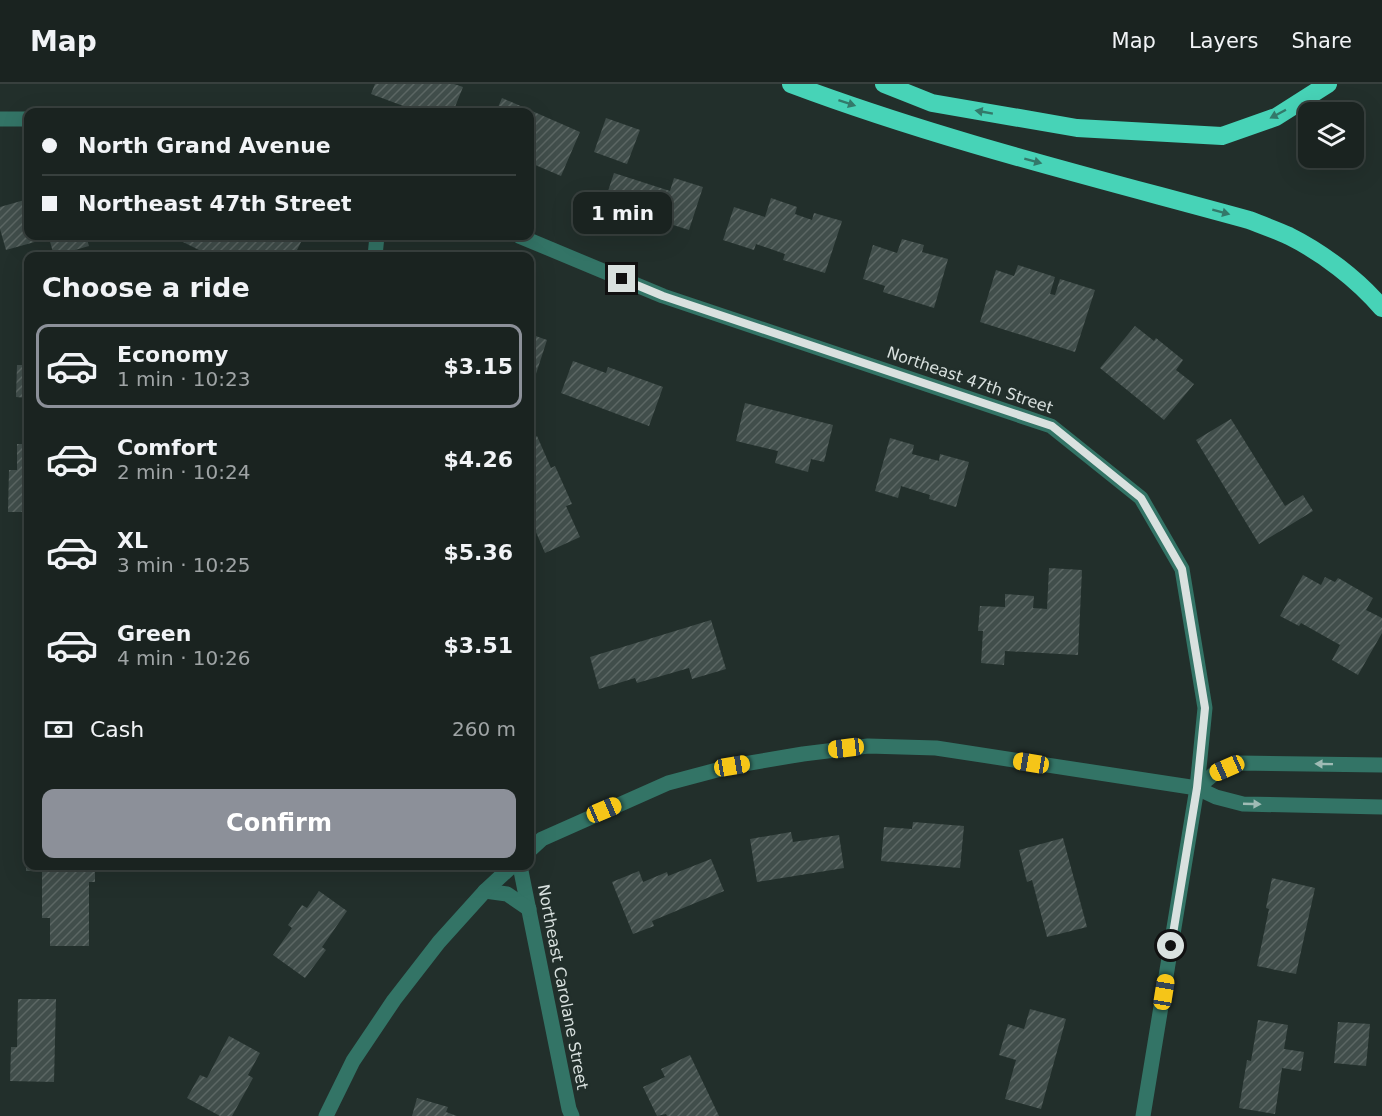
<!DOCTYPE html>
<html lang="en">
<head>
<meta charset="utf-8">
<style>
	body { margin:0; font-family:"DejaVu Sans",sans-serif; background:#232b29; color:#f1f3f6; height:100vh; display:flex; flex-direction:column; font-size:22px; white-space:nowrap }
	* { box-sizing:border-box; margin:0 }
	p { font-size:20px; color:#9fa4a5 }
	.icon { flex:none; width:33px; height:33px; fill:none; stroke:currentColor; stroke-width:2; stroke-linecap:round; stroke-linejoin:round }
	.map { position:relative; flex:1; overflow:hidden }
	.panel { position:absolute; left:24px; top:168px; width:510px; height:618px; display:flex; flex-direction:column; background:#1a2320; border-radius:12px; box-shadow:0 6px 24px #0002,0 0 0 2px #38403e }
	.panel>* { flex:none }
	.banner { position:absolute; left:24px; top:24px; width:510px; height:132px; border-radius:12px; box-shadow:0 6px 24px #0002,0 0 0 2px #38403e; display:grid; align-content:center; height:132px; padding:0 18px; background:#1a2320 }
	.buttons { position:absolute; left:1298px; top:18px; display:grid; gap:12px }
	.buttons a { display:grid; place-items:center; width:66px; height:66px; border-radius:12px; background:#1a2320; box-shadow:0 6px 24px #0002,0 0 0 2px #38403e; font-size:30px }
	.end { position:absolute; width:27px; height:27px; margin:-14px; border:8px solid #d9e1df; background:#111; box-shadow:0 0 0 3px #111 }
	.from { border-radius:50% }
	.bubble { position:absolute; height:42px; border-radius:12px; background:#1a2320; box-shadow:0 6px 24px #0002,0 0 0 2px #38403e; font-size:20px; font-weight:700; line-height:42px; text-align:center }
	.car { position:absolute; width:18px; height:36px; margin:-18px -9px; border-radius:8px; box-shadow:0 0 4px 2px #0007; background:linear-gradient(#f5c518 24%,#345 0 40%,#f5c518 0 76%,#345 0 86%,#f5c518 0) }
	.banner b { display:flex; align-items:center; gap:21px; height:57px; font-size:22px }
	.banner b+b { border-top:2px solid #38403e }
	.banner i { width:15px; height:15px; background:#f1f3f6 }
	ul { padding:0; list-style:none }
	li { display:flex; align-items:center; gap:18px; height:84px; margin:0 12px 9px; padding:0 6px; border:3px solid transparent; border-radius:12px }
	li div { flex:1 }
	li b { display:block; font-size:22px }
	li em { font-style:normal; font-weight:700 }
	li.on { border-color:#8c9099 }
	li>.icon { width:54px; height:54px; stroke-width:1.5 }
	h2 { padding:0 18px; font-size:27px; line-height:72px }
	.pay { display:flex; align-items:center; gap:15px; height:66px; padding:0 18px; font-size:22px }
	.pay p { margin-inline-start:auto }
	.action { display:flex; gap:12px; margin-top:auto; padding:12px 18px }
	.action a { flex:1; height:69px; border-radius:12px; background:#8c9099; color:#fff; font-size:24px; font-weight:700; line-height:69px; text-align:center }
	header { display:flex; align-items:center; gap:36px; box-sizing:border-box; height:84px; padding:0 30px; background:#1a2320; border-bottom:2px solid #38403e }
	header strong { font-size:28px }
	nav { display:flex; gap:33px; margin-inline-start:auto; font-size:21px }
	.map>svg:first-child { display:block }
</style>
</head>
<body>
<header>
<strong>Map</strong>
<nav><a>Map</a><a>Layers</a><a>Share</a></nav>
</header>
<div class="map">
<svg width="1382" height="1032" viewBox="0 0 1382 1032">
	<defs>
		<pattern id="building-hatch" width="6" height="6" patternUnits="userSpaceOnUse" patternTransform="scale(1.5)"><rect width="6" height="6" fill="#414e4b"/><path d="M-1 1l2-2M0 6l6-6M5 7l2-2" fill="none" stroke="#5c6764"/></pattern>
	</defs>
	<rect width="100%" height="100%" fill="#222f2b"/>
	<!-- building -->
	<g fill="url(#building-hatch)">
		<path d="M375 0H454L463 3 453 28H416L417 27 371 10Z"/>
		<path d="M502 14 580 48 561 92 533 80 536 73 530 70V28H496Z"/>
		<path d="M606 34 640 46 627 80 594 68Z"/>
		<path d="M614 89 670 107 674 94 703 103 689 146 604 119Z"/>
		<path d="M771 114 797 123 795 130 812 136 814 129 842 137 825 189 783 176 785 170 756 160 754 166 723 156 734 123 765 133Z"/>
		<path d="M28 115V152H86L89 162 54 172 49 154 6 166 0 145V123Z"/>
		<path d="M184 152H304L294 172H211L181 157Z"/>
		<path d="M902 155 924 161 922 168 948 175 934 224 883 208 885 202 863 195 873 161 897 169Z"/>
		<path d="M1018 181 1055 193 1050 210 1055 211 1060 195 1095 206 1075 268 980 238 996 186 1014 192Z"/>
		<path d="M24 216H28V314L16 313 17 281H22Z"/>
		<path d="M1135 242 1154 257 1156 254 1183 276 1176 286 1194 300 1164 336 1100 284Z"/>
		<path d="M530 250 547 256 534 296 530 294Z"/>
		<path d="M573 277 606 289 608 283 663 303 649 342 561 309Z"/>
		<path d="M745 319 833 341 824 378 811 375 808 388 775 379 778 367 736 357Z"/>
		<path d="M1231 335 1285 422 1303 411 1313 427 1259 460 1196 356Z"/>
		<path d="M537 352 551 384 555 382 572 420 566 422 580 453 545 469 532 439 530 440V356Z"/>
		<path d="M890 354 914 361 912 370 939 377 940 370 969 378 956 423 929 415 930 411 901 402 898 414 875 407Z"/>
		<path d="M17 360H28V428H8L9 386H17Z"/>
		<path d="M1049 484 1082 486 1078 571 1005 567 1004 581 981 579 983 547H978L980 522 1005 523V510L1034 512 1033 524 1047 525Z"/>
		<path d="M1303 491 1321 501 1325 493 1335 498 1338 494 1373 514 1366 526 1382 534V549L1358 591 1332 576 1340 561 1301 539 1299 542 1280 532Z"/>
		<path d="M711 536 726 585 692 595 689 584 637 599 635 594 599 605 590 573Z"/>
		<path d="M913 738 964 742 960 784 881 777 884 743 912 745Z"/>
		<path d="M26 746H28V782H95V798H89V862H50V834H42V787H26Z"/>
		<path d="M791 748 793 758 839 751 844 784 757 798 750 755Z"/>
		<path d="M1063 754 1087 843 1047 853 1032 796 1027 798 1019 766Z"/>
		<path d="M711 775 724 807 652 837 654 842 633 850 612 798 639 787 643 798 667 788 668 792Z"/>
		<path d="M367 782H381L378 787Z"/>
		<path d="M1272 794 1315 804 1296 890 1257 882 1269 825 1266 824Z"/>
		<path d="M319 807 347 827 322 863 326 866 305 894 273 871 292 844 288 841 302 821 307 824Z"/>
		<path d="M18 915H56L54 998 10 997 11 963H17Z"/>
		<path d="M1030 925 1066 935 1041 1025 1005 1015 1016 976 999 971 1008 940 1024 945Z"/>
		<path d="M1258 936 1288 941 1284 965 1304 968 1301 987 1282 984 1275 1030 1239 1024 1247 976 1251 977Z"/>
		<path d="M1338 938 1370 940 1366 982 1334 979Z"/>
		<path d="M229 952 260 969 248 991 253 994 232 1032H220L187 1014 200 991 207 994Z"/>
		<path d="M690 971 719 1032H667L666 1030 657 1032 643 1003 665 993 661 985Z"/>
		<path d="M417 1014 448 1023 446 1028 457 1032H412Z"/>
	</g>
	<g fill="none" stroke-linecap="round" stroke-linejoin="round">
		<!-- minor -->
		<g stroke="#337466" stroke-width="15">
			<path d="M0 35H28"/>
			<path d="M519 152 663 212 1051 342 1141 414 1182 485 1205 624 1197 704 1143 1032"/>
			<path d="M375 172 377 152"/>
			<path d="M1197 704 1215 689 1239 679 1382 681"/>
			<path d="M530 766 542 755 668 699 732 682 803 670 868 662 936 664 1197 704 1216 713 1243 720 1382 723"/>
			<path d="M520 782 569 1025 572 1032"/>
			<path d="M485 807 507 810 529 825"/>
			<path d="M326 1032 353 977 394 916 439 858 485 807 512 782"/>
		</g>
		<!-- highway -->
		<g stroke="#47d3b7" stroke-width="18">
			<path d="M791 0C940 56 1096 94 1249 136 1262 141 1276 146 1289 152 1323 169 1357 195 1382 224"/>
			<path d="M884 0 932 19 1077 44 1222 52 1276 33 1328 0"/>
		</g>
	</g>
	<!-- one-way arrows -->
	<defs><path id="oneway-solid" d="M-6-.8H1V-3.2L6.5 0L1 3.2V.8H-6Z" transform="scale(1.5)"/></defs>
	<g fill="#33796a">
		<use href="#oneway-solid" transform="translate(847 19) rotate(18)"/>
		<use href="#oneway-solid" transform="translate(984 28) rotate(-170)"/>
		<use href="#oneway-solid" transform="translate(1278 30) rotate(152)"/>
		<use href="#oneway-solid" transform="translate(1033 77) rotate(15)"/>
		<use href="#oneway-solid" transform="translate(1221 128) rotate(15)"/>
	</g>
	<g fill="#9fbbb5">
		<use href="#oneway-solid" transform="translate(1324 680) rotate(-179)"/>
		<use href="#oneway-solid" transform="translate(1252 720) rotate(2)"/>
	</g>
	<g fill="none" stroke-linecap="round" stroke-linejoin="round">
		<!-- route -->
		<path stroke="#d9e1df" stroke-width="8" d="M622 195 663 212 1052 342 1141 414 1182 485 1205 624 1197 704 1171 862"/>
	</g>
	<g text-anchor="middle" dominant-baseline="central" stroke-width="5" stroke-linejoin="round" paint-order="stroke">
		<!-- street labels -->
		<g font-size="16" fill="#d9e1df" stroke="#222f2b">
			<text transform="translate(970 296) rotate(19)">Northeast 47th Street</text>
			<text transform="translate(563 903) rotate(79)">Northeast Carolane Street</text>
		</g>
	</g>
</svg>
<div class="buttons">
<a><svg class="icon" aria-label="layers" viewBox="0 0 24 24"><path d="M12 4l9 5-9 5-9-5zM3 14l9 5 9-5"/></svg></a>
</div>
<i class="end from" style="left:1171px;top:862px"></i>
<i class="end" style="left:622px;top:195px"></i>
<div class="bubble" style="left:573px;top:108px;width:99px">1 min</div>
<i class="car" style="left:846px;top:664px;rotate:263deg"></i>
<i class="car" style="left:1031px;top:679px;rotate:279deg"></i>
<i class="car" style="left:732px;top:682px;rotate:80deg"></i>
<i class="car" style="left:1227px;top:684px;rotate:246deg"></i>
<i class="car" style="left:604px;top:726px;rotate:67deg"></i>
<i class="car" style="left:1164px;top:908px;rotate:9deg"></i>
<div class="banner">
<b><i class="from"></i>North Grand Avenue</b>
<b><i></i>Northeast 47th Street</b>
</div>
<section class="panel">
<h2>Choose a ride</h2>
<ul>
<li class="on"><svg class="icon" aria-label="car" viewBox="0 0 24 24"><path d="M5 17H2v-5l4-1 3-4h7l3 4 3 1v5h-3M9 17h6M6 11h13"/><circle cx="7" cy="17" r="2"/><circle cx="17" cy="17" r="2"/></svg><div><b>Economy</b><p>1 min · 10:23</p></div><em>$3.15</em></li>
<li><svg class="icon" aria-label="car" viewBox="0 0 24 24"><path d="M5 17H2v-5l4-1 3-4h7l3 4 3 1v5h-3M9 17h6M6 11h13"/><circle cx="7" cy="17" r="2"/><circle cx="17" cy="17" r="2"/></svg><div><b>Comfort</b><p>2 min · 10:24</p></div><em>$4.26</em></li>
<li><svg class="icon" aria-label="car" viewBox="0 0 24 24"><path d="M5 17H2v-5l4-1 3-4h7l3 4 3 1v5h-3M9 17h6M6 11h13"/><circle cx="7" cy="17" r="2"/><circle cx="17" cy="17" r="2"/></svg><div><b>XL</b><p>3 min · 10:25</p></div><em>$5.36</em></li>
<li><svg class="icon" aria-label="car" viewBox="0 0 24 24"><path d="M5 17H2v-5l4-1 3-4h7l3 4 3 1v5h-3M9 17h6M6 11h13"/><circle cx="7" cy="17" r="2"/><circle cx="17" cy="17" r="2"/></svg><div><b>Green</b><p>4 min · 10:26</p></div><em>$3.51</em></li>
</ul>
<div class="pay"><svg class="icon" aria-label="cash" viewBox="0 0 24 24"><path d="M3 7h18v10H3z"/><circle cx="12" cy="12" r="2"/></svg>Cash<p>260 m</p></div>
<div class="action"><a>Confirm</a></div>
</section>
</div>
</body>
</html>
